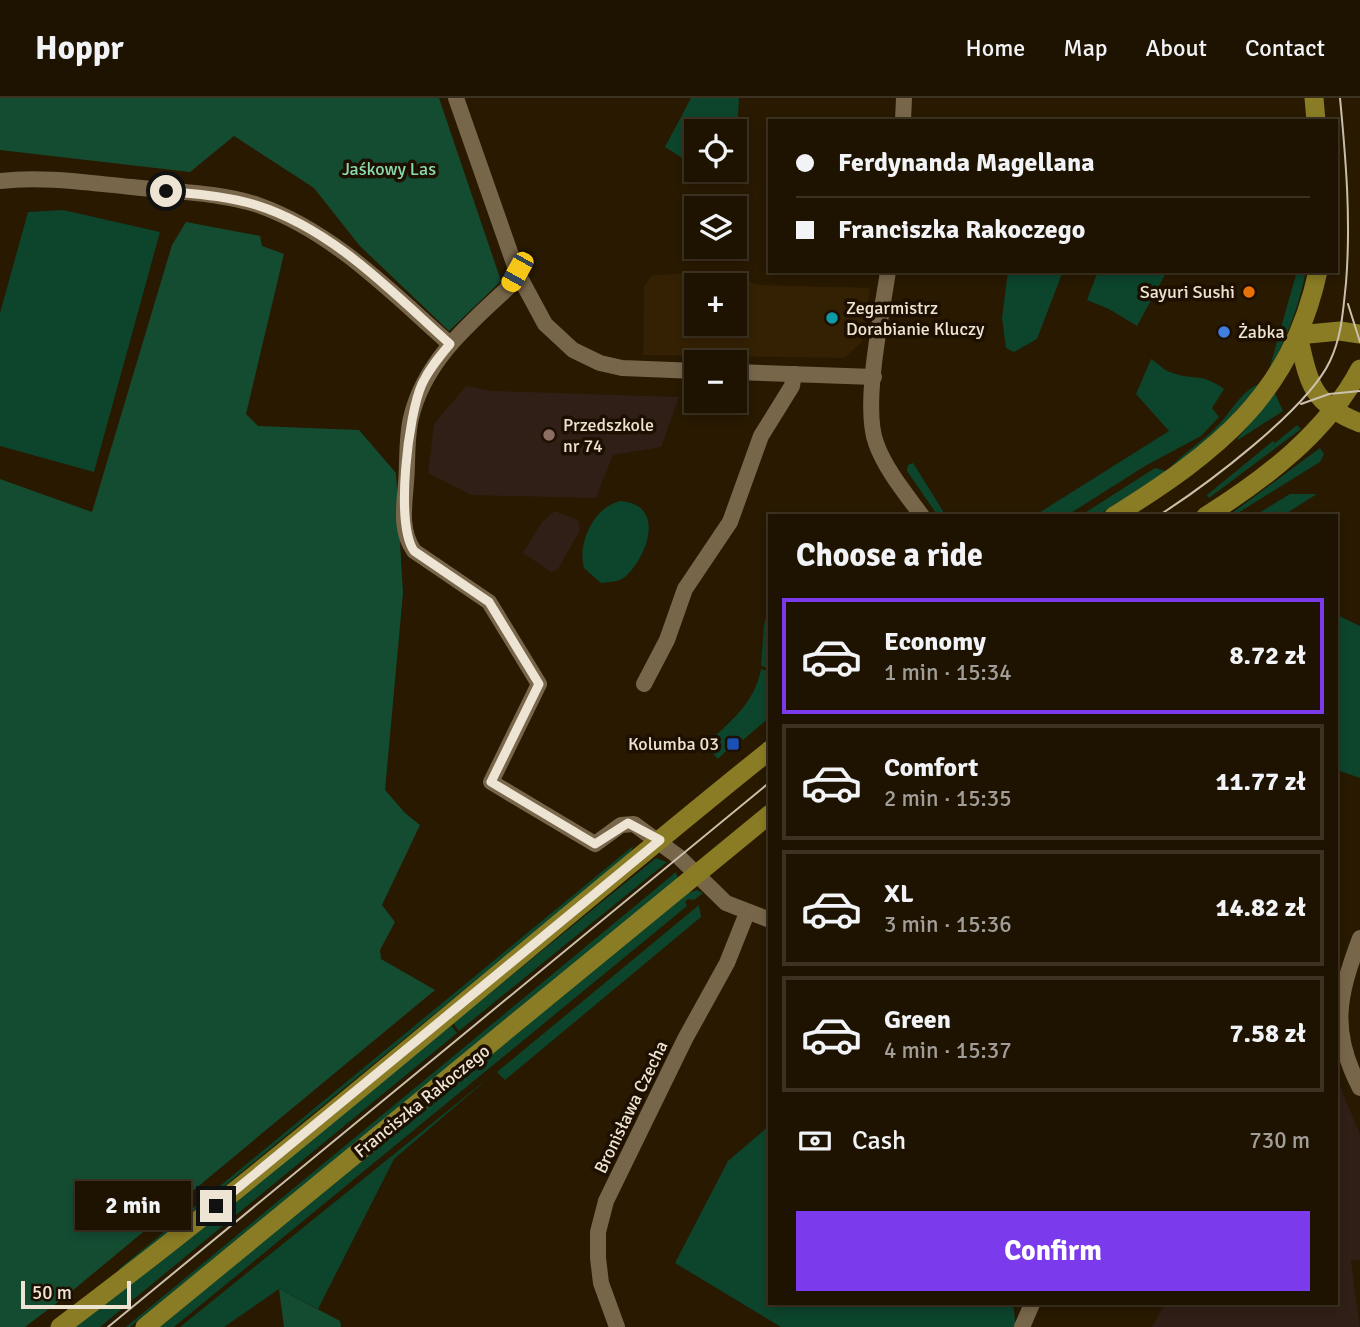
<!DOCTYPE html>
<html lang="en">
<head>
<meta charset="utf-8">
<style>
	body { margin:0; font-family:Signika,sans-serif; background:#261c0a; color:#f1f3f6; height:100vh; display:flex; flex-direction:column; font-size:26px; white-space:nowrap }
	* { box-sizing:border-box; margin:0 }
	p { font-size:23px; color:#a19e99 }
	.icon { flex:none; width:38px; height:38px; fill:none; stroke:currentColor; stroke-width:2; stroke-linecap:round; stroke-linejoin:round }
	.map { position:relative; flex:1; overflow:hidden }
	.sheet { position:absolute; left:768px; top:416px; width:570px; height:791px; display:flex; flex-direction:column; background:#1e1300; border-radius:0px; box-shadow:0 4px 10px #0003,0 0 0 2px #3c3222 }
	.sheet>* { flex:none }
	.guide { position:absolute; left:768px; top:21px; width:570px; height:154px; border-radius:0px; box-shadow:0 4px 10px #0003,0 0 0 2px #3c3222; display:grid; align-content:center; height:154px; padding:0 28px; background:#1e1300 }
	.tools { position:absolute; left:684px; top:21px; display:grid; gap:14px }
	.tools a { display:grid; place-items:center; width:63px; height:63px; border-radius:0px; background:#1e1300; box-shadow:0 4px 10px #0003,0 0 0 2px #3c3222; font-size:35px }
	.scale { position:absolute; left:21px; bottom:18px; width:110px; box-sizing:border-box; padding-left:7px; border:4px solid #eee4d4; border-top:0; font-size:19px; line-height:24px; white-space:nowrap; color:#eee4d4; -webkit-text-stroke:5px #1e1000; paint-order:stroke }
	.end { position:absolute; width:32px; height:32px; margin:-16px; border:9px solid #eee4d4; background:#111; box-shadow:0 0 0 4px #111 }
	.from { border-radius:50% }
	.bubble { position:absolute; height:49px; border-radius:0px; background:#1e1300; box-shadow:0 4px 10px #0003,0 0 0 2px #3c3222; font-size:23px; font-weight:700; line-height:49px; text-align:center }
	.car { position:absolute; width:21px; height:42px; margin:-21px -10px; border-radius:9px; box-shadow:0 0 5px 2px #0007; background:linear-gradient(#f5c518 24%,#345 0 40%,#f5c518 0 76%,#345 0 86%,#f5c518 0) }
	.guide b { display:flex; align-items:center; gap:24px; height:66px; font-size:26px }
	.guide b+b { border-top:2px solid #3c3222 }
	.guide i { width:18px; height:18px; background:#f1f3f6 }
	ul { padding:0; list-style:none }
	li { display:flex; align-items:center; gap:21px; height:116px; margin:0 14px 10px; padding:0 14px; border:4px solid #3c3222; border-radius:0px }
	li div { flex:1 }
	li b { display:block; font-size:26px }
	li em { font-style:normal; font-weight:700 }
	li.active { border-color:#7c3aed }
	li>.icon { width:63px; height:63px; stroke-width:1.5 }
	h2 { padding:0 28px; font-size:32px; line-height:84px }
	.pay { display:flex; align-items:center; gap:18px; height:77px; padding:0 28px; font-size:26px }
	.pay p { margin-inline-start:auto }
	.primary-button { display:flex; gap:14px; margin-top:auto; padding:14px 28px }
	.primary-button a { flex:1; height:80px; border-radius:0px; background:#7c3aed; color:#fff; font-size:28px; font-weight:700; line-height:80px; text-align:center }
	header { display:flex; align-items:center; gap:42px; box-sizing:border-box; height:98px; padding:0 35px; background:#1e1300; border-bottom:2px solid #3c3222 }
	header strong { font-size:33px }
	nav { display:flex; gap:38px; margin-inline-start:auto; font-size:24px }
	.map>svg:first-child { display:block }
</style>
</head>
<body>
<header>
<strong>Hoppr</strong>
<nav><a>Home</a><a>Map</a><a>About</a><a>Contact</a></nav>
</header>
<div class="map">
<svg width="1360" height="1229" viewBox="0 0 1360 1229">
	<rect width="100%" height="100%" fill="#281900"/>
	<!-- built -->
	<path fill="#342104" fill-rule="evenodd" d="M719 174 760 187 870 190 862 244 844 260 643 257 644 188 652 177ZM696 187H735V226H696Z"/>
	<!-- education -->
	<g fill="#301f17">
		<path d="M466 288 492 293 679 299 661 349 613 357 596 400 472 397 428 375 434 326Z"/>
		<path d="M555 413 578 422 580 432 558 471 551 474 523 455 542 424Z"/>
		<path d="M1337 980 1360 1037V1162L1351 1163 1360 1229H1152L1165 1206H1337Z"/>
	</g>
	<!-- green -->
	<g fill="#0d442c">
		<path d="M691 0H739L736 49 738 76C724 87 716 79 702 72H735V33H696V69L665 49Z"/>
		<path d="M63 112 160 134 94 374 0 348V215L28 114Z"/>
		<path d="M1008 173H1063L1037 241 1014 254 1006 250 1002 220Z"/>
		<path d="M1098 173H1167L1137 228 1109 211 1087 202Z"/>
		<path d="M1297 173H1306C1299 208 1287 240 1269 272Z"/>
		<path d="M1151 261C1158 265 1163 272 1170 274 1195 284 1199 273 1224 291L1212 310 1219 319 1201 338 1145 368 1066 418H1034L1169 333 1136 296Z"/>
		<path d="M1260 286 1217 335 1167 373 1097 418H1080L1155 370 1167 373C1183 354 1205 343 1221 324 1232 312 1244 290 1260 286Z"/>
		<path d="M1275 295 1283 313 1238 342 1237 341Z"/>
		<path d="M1297 327 1301 331 1209 400 1207 397 1273 343 1275 345Z"/>
		<path d="M1320 350 1324 356 1320 364 1233 418H1228Z"/>
		<path d="M913 365 915 368 946 418H938L907 373 908 367Z"/>
		<path d="M1290 396H1317L1282 418H1254Z"/>
		<path d="M620 403C665 406 649 455 627 477 621 484 610 484 601 485L584 470C577 445 594 409 620 403Z"/>
		<path d="M770 509V619L743 642 740 639 718 661 705 647C729 625 755 605 761 571L769 573V570L761 568 764 526Z"/>
		<path d="M1337 517 1360 528V680L1337 672Z"/>
		<path d="M633 748 631 755 121 1173 119 1171Z"/>
		<path d="M656 760 667 764 459 933 453 925Z"/>
		<path d="M676 774 678 781 130 1229H126Z"/>
		<path d="M697 792 703 795 694 802 688 801 685 804 687 808 174 1229H159L688 795Z"/>
		<path d="M699 807 701 819 505 982 497 974Z"/>
		<path d="M451 927 457 935 100 1229H75L199 1134Z"/>
		<path d="M492 977 394 1061 318 1211 279 1191 224 1229H180Z"/>
		<path d="M770 1027V1206H1013L1016 1229H781L675 1165 728 1063Z"/>
	</g>
	<!-- forest -->
	<g fill="#144c32">
		<path d="M0 0H439L501 183 449 233 359 147 314 90 234 38 190 74 0 52Z"/>
		<path d="M186 124 260 138 262 148 284 156 246 316 258 328 359 332 396 375 403 495 385 692 405 715 420 727 382 807 395 824 380 852 381 861 435 892 66 1198 25 1229H0V381L92 414 172 147Z"/>
		<path d="M279 1191 340 1223 341 1229H284Z"/>
	</g>
	<g fill="none" stroke-linecap="round" stroke-linejoin="round">
		<!-- minor -->
		<g stroke="#78664a" stroke-width="16">
			<path d="M456 0 517 174 545 226 573 252 600 265 622 270 696 273"/>
			<path d="M903 23 904 0"/>
			<path d="M0 83C44 78 88 85 132 89 173 94 219 94 258 107 334 134 391 194 450 246"/>
			<path d="M888 173C882 216 862 307 876 345 885 371 906 396 922 418"/>
			<path d="M517 174 510 188C469 226 424 263 411 320 406 341 408 364 406 385 404 409 400 433 414 453L489 504 539 586 491 684 595 746 621 727 634 726 679 759 726 805 770 822"/>
			<path d="M735 274 874 279"/>
			<path d="M644 586 667 542 685 491 730 424 761 338 792 288 794 276"/>
			<path d="M1360 840C1338 899 1330 932 1360 990"/>
			<path d="M617 1229 601 1185 598 1160V1134L606 1103 685 941 727 865 747 815"/>
			<path d="M1022 1229 1032 1206"/>
		</g>
		<!-- major -->
		<g stroke="#897c24" stroke-width="19">
			<path d="M1314 0 1316 23"/>
			<path d="M1298 237C1309 285 1311 306 1360 325"/>
			<path d="M1298 237 1340 233 1360 236"/>
			<path d="M1114 418C1216 354 1291 298 1318 173"/>
			<path d="M1206 418C1265 381 1327 334 1360 271"/>
			<path d="M60 1229C304 1046 532 843 770 652"/>
			<path d="M145 1229 770 716"/>
		</g>
		<!-- tram -->
		<g stroke="#cbc0ae" stroke-width="2">
			<path d="M1348 206 1360 244"/>
			<path d="M1301 306 1329 296 1360 293"/>
			<path d="M1158 418C1205 388 1307 312 1330 263 1342 238 1343 212 1346 185 1351 122 1346 63 1340 0"/>
			<path d="M108 1229 770 684"/>
		</g>
	</g>
	<g fill="none" stroke-linecap="round" stroke-linejoin="round">
		<!-- route -->
		<path stroke="#eee4d4" stroke-width="9" d="M166 93C196 96 227 98 256 107 333 131 392 194 450 246 439 259 429 271 422 286 408 317 395 426 414 453L489 504 539 586 491 684 595 746 628 725 660 742 216 1108"/>
	</g>
	<!-- markers -->
	<circle fill="#e8710a" stroke="#1e1000" stroke-width="2.5" cx="1249" cy="194" r="7"/>
	<circle fill="#0f9aa8" stroke="#1e1000" stroke-width="2.5" cx="832" cy="220" r="7"/>
	<circle fill="#3f7fe0" stroke="#1e1000" stroke-width="2.5" cx="1224" cy="234" r="7"/>
	<circle fill="#8d6e63" stroke="#1e1000" stroke-width="2.5" cx="549" cy="337" r="7"/>
	<rect fill="#1a4fb4" stroke="#1e1000" stroke-width="2.5" x="726" y="639" width="14" height="14" rx="3.5"/>
	<g text-anchor="middle" dominant-baseline="central" stroke-width="7" stroke-linejoin="round" paint-order="stroke">
		<!-- park labels -->
		<g font-size="18" fill="#8adcb0" stroke="#1e1000">
			<text x="389" y="71">Jaśkowy Las</text>
		</g>
		<!-- poi labels -->
		<g font-size="18" fill="#eee4d4" stroke="#1e1000" text-anchor="start">
			<text x="1235" y="194" text-anchor="end">Sayuri Sushi</text>
			<text x="846" y="210">Zegarmistrz<tspan x="846" dy="21">Dorabianie Kluczy</tspan></text>
			<text x="1238" y="234">Żabka</text>
			<text x="563" y="327">Przedszkole<tspan x="563" dy="21">nr 74</tspan></text>
			<text x="719" y="646" text-anchor="end">Kolumba 03</text>
		</g>
		<!-- street labels -->
		<g font-size="18" fill="#eee4d4" stroke="#1e1000">
			<text transform="translate(422 1003) rotate(-39)">Franciszka Rakoczego</text>
			<text transform="translate(631 1009) rotate(-64)">Bronisława Czecha</text>
		</g>
	</g>
</svg>
<div class="tools">
<a><svg class="icon" aria-label="locate" viewBox="0 0 24 24"><circle cx="12" cy="12" r="6"/><path d="M12 2v4M12 18v4M2 12h4M18 12h4"/></svg></a>
<a><svg class="icon" aria-label="layers" viewBox="0 0 24 24"><path d="M12 4l9 5-9 5-9-5zM3 14l9 5 9-5"/></svg></a>
<a>+</a>
<a>−</a>
</div>
<div class="scale">50 m</div>
<i class="end from" style="left:166px;top:93px"></i>
<i class="end" style="left:216px;top:1108px"></i>
<div class="bubble" style="left:75px;top:1083px;width:116px">2 min</div>
<i class="car" style="left:517px;top:174px;rotate:209deg"></i>
<div class="guide">
<b><i class="from"></i>Ferdynanda Magellana</b>
<b><i></i>Franciszka Rakoczego</b>
</div>
<section class="sheet">
<h2>Choose a ride</h2>
<ul>
<li class="active"><svg class="icon" aria-label="car" viewBox="0 0 24 24"><path d="M5 17H2v-5l4-1 3-4h7l3 4 3 1v5h-3M9 17h6M6 11h13"/><circle cx="7" cy="17" r="2"/><circle cx="17" cy="17" r="2"/></svg><div><b>Economy</b><p>1 min · 15:34</p></div><em>8.72 zł</em></li>
<li><svg class="icon" aria-label="car" viewBox="0 0 24 24"><path d="M5 17H2v-5l4-1 3-4h7l3 4 3 1v5h-3M9 17h6M6 11h13"/><circle cx="7" cy="17" r="2"/><circle cx="17" cy="17" r="2"/></svg><div><b>Comfort</b><p>2 min · 15:35</p></div><em>11.77 zł</em></li>
<li><svg class="icon" aria-label="car" viewBox="0 0 24 24"><path d="M5 17H2v-5l4-1 3-4h7l3 4 3 1v5h-3M9 17h6M6 11h13"/><circle cx="7" cy="17" r="2"/><circle cx="17" cy="17" r="2"/></svg><div><b>XL</b><p>3 min · 15:36</p></div><em>14.82 zł</em></li>
<li><svg class="icon" aria-label="car" viewBox="0 0 24 24"><path d="M5 17H2v-5l4-1 3-4h7l3 4 3 1v5h-3M9 17h6M6 11h13"/><circle cx="7" cy="17" r="2"/><circle cx="17" cy="17" r="2"/></svg><div><b>Green</b><p>4 min · 15:37</p></div><em>7.58 zł</em></li>
</ul>
<div class="pay"><svg class="icon" aria-label="cash" viewBox="0 0 24 24"><path d="M3 7h18v10H3z"/><circle cx="12" cy="12" r="2"/></svg>Cash<p>730 m</p></div>
<div class="primary-button"><a>Confirm</a></div>
</section>
</div>
</body>
</html>
